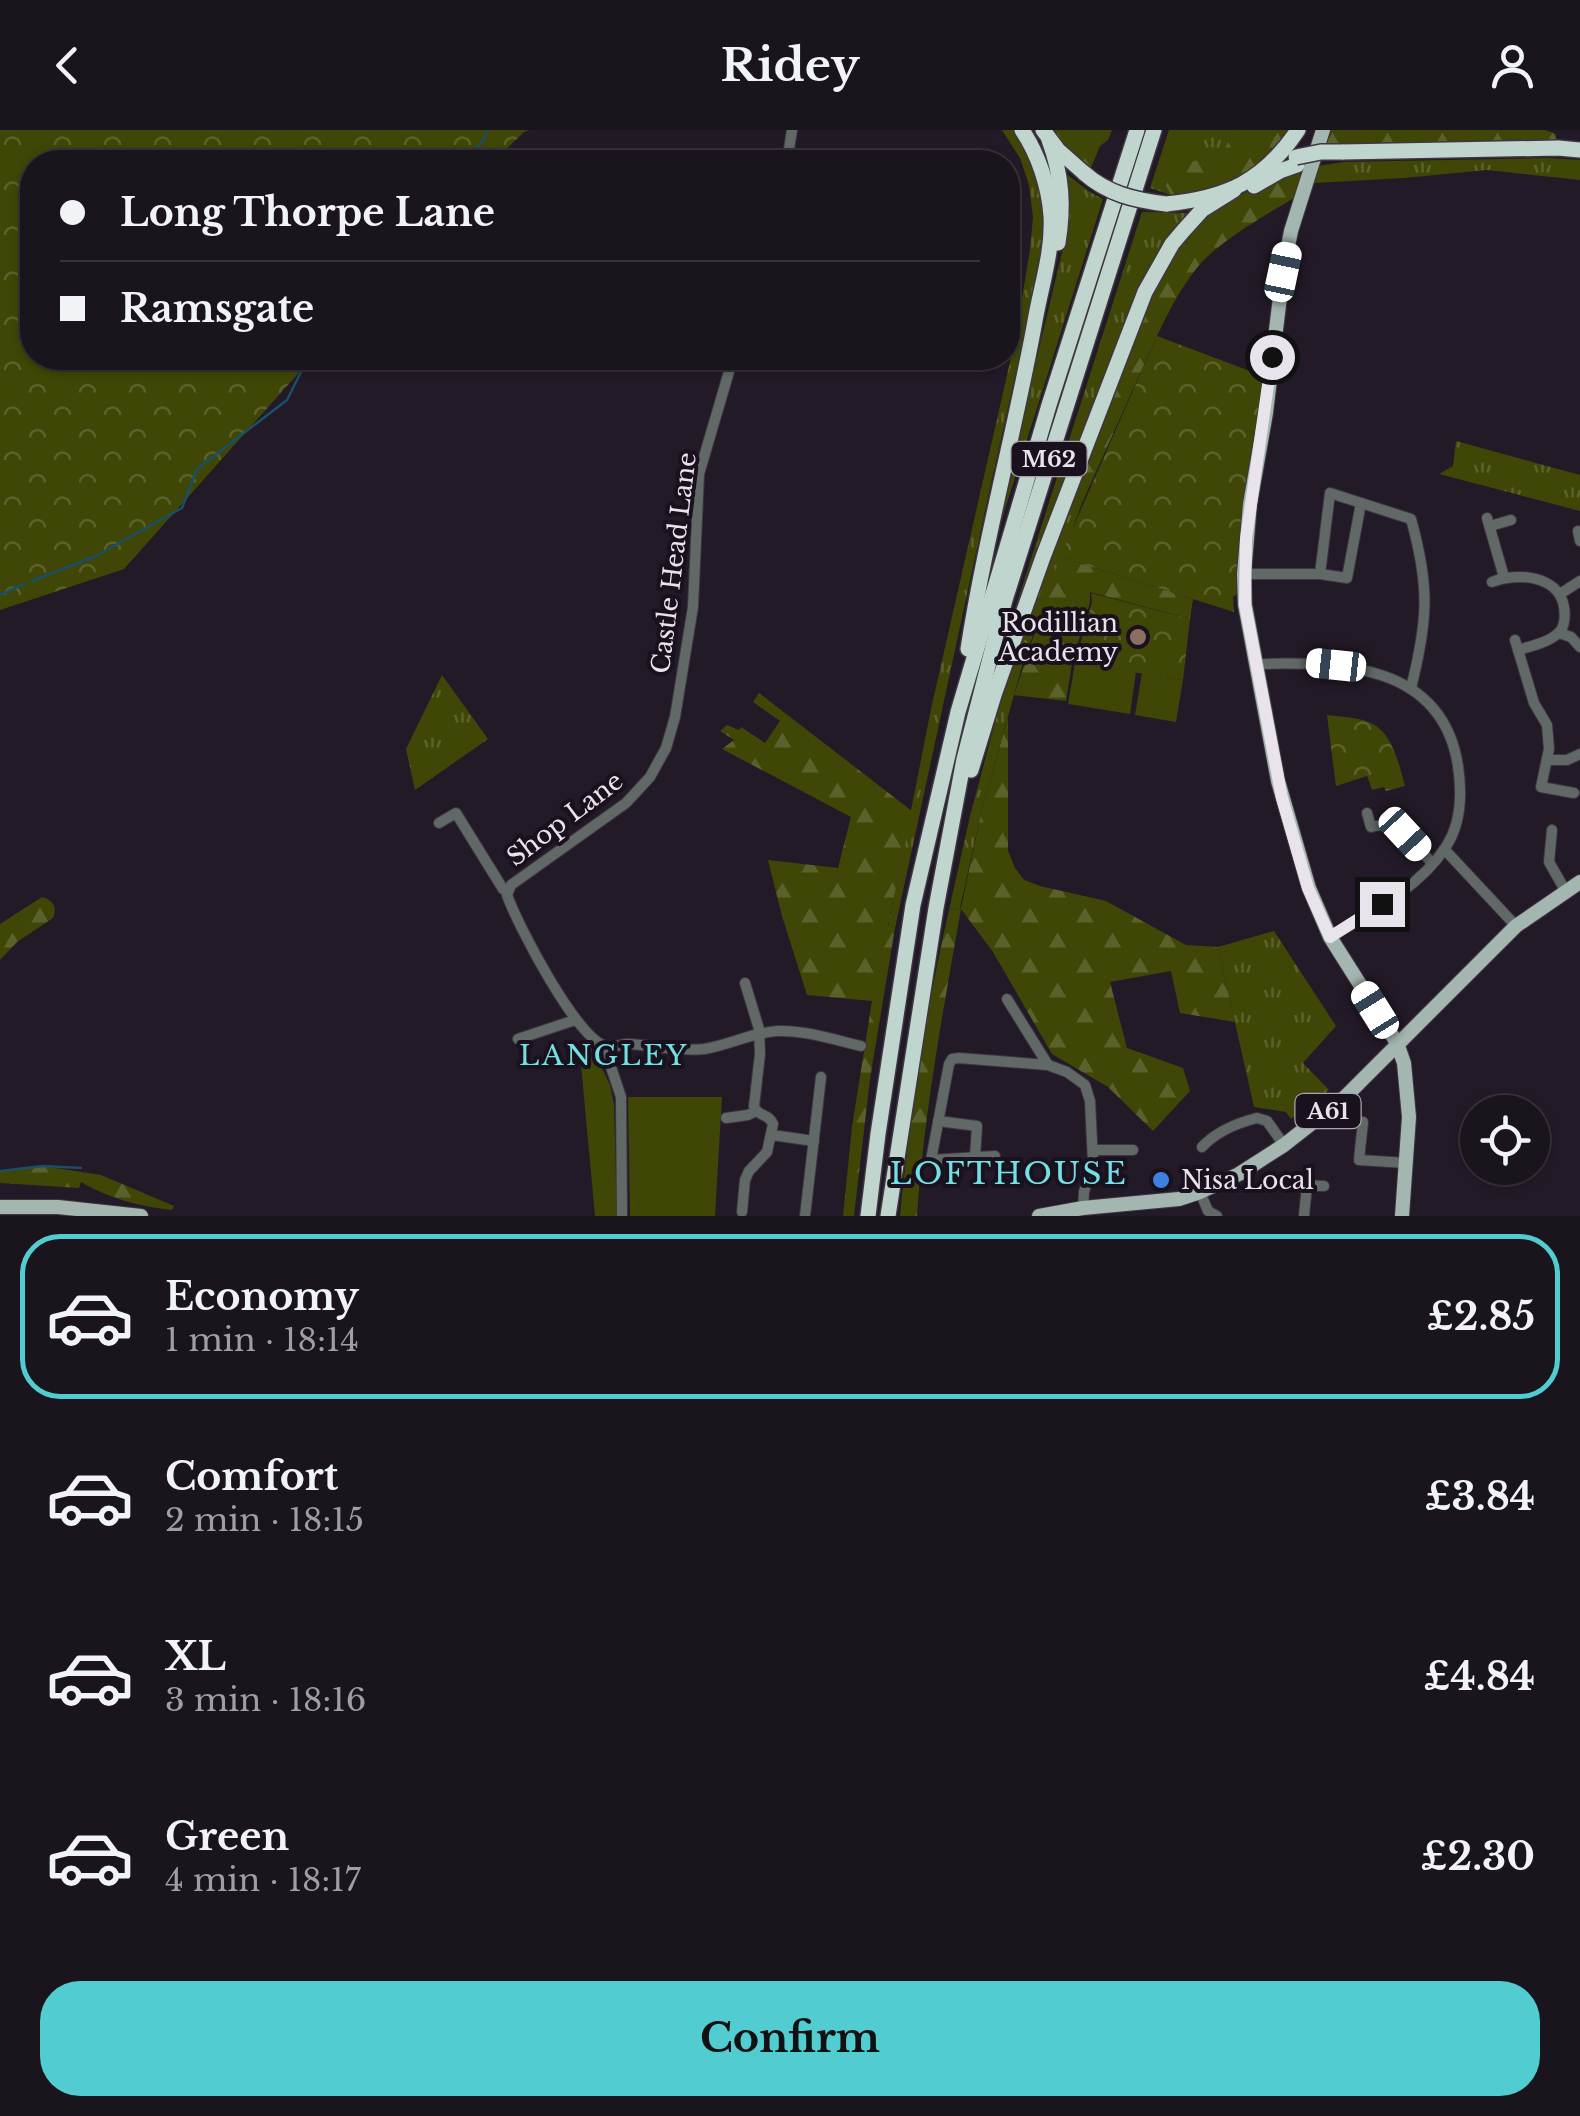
<!DOCTYPE html>
<html lang="en">
<head>
<meta charset="utf-8">
<style>
	body { margin:0; font-family:"Libre Baskerville",serif; background:#27212a; color:#f1f3f6; height:100vh; display:flex; flex-direction:column; font-size:38px; white-space:nowrap }
	* { box-sizing:border-box; margin:0 }
	p { font-size:32px; color:#9f9ea4 }
	.icon { flex:none; width:55px; height:55px; fill:none; stroke:currentColor; stroke-width:2; stroke-linecap:round; stroke-linejoin:round }
	.map { position:relative; height:1086px; overflow:hidden }
	.panel { display:flex; flex-direction:column; background:#1a141d; flex:1 }
	.panel>* { flex:none }
	.guide { position:absolute; left:20px; top:20px; width:1000px; height:220px; border-radius:40px; box-shadow:0 2px 8px #0004,0 0 0 2px #38333b; display:grid; align-content:center; height:220px; padding:0 40px; background:#1a141d }
	.tools { position:absolute; left:1460px; top:965px; display:grid; gap:20px }
	.tools a { display:grid; place-items:center; width:90px; height:90px; border-radius:50%; background:#1a141d; box-shadow:0 2px 8px #0004,0 0 0 2px #38333b; font-size:50px }
	.end { position:absolute; width:45px; height:45px; margin:-22px; border:12px solid #e9e3ec; background:#111; box-shadow:0 0 0 5px #111 }
	.from { border-radius:50% }
	.car { position:absolute; width:30px; height:60px; margin:-30px -15px; border-radius:12px; box-shadow:0 0 8px 2px #0007; background:linear-gradient(#fff 24%,#345 0 40%,#fff 0 76%,#345 0 86%,#fff 0) }
	.guide b { display:flex; align-items:center; gap:35px; height:95px; font-size:38px }
	.guide b+b { border-top:2px solid #38333b }
	.guide i { width:25px; height:25px; background:#f1f3f6 }
	ul { padding:18px 0 0; list-style:none }
	li { display:flex; align-items:center; gap:30px; height:165px; margin:0 20px 15px; padding:0 20px; border:5px solid transparent; border-radius:40px }
	li div { flex:1 }
	li b { display:block; font-size:38px }
	li em { font-style:normal; font-weight:700 }
	li.active { border-color:#51ccd1 }
	li>.icon { width:90px; height:90px; stroke-width:1.5 }
	.cta { display:flex; gap:20px; margin-top:auto; padding:20px 40px }
	.cta a { flex:1; height:115px; border-radius:40px; background:#51ccd1; color:#111; font-size:40px; font-weight:700; line-height:115px; text-align:center }
	header { display:flex; justify-content:space-between; align-items:center; height:130px; padding:0 40px; background:#1a141d; font-size:45px; font-weight:700 }
	.map>svg:first-child { display:block }
</style>
</head>
<body>
<header><svg class="icon" aria-label="back" viewBox="0 0 24 24"><path d="M15 5l-7 7 7 7"/></svg>Ridey<svg class="icon" aria-label="person" viewBox="0 0 24 24"><circle cx="12" cy="8" r="4"/><path d="M4 21q1-7 8-7t8 7"/></svg></header>
<div class="map">
<svg width="1580" height="1086" viewBox="0 0 1580 1086">
	<defs>
		<pattern id="grass-tufts" width="24" height="20" patternUnits="userSpaceOnUse" patternTransform="scale(2.5)"><rect width="24" height="20" fill="#3f4606"/><path d="M3 7l-1-3M5 7V3M7 7l1-3M15 17l-1-3M17 17v-4M19 17l1-3" fill="none" stroke="#5b612a"/></pattern>
		<pattern id="forest-firs" width="22" height="20" patternUnits="userSpaceOnUse" patternTransform="scale(2.5)"><rect width="22" height="20" fill="#3f4606"/><path d="M5 1l3.5 6h-7zM16 11l3.5 6h-7z" fill="#5b612a"/></pattern>
		<pattern id="park-crowns" width="20" height="18" patternUnits="userSpaceOnUse" patternTransform="scale(2.5)"><rect width="20" height="18" fill="#3f4606"/><path d="M2 6a3 3 0 1 1 6 0M12 15a3 3 0 1 1 6 0" fill="none" stroke="#5b612a"/></pattern>
	</defs>
	<rect width="100%" height="100%" fill="#231a27"/>
	<!-- grass -->
	<g fill="url(#grass-tufts)">
		<path d="M1002 0H1015L1018 3 1039 51 1045 80 1042 127 991 353 895 798 888 797 931 579 1015 210 1030 120 1033 87 1029 55 1020 28Z"/>
		<path d="M1169 0H1233L1221 29 1164 53 1171 65 1150 58Z"/>
		<path d="M1547 28 1580 30V50L1487 40 1404 48 1314 53 1318 36 1343 32Z"/>
		<path d="M1065 43 1090 62 1103 69 988 433 1064 114 1069 71Z"/>
		<path d="M1142 82 1190 83C1166 106 1152 133 1138 163L1015 485H1013Z"/>
		<path d="M1456 311 1580 345V381L1439 344 1453 336Z"/>
		<path d="M1077 361 1082 373 1024 529 981 683 960 778 949 780 970 686 1008 544Z"/>
		<path d="M442 545 488 609 415 660 406 619Z"/>
		<path d="M1274 801 1336 896 1303 933 1329 960 1291 989 1286 982 1254 977 1218 817Z"/>
	</g>
	<!-- forest -->
	<g fill="url(#forest-firs)">
		<path d="M1052 0H1112L1108 10 1100 16 1090 40 1063 16Z"/>
		<path d="M1233 0H1289C1264 42 1219 65 1171 65L1164 53 1173 33 1221 28Z"/>
		<path d="M1331 0H1545L1556 4V9L1548 13 1326 15Z"/>
		<path d="M1302 39 1294 68C1265 85 1233 104 1208 126 1186 147 1170 179 1157 206L1082 373 1077 361C1095 316 1112 270 1129 225 1146 184 1159 136 1190 103 1216 76 1267 48 1302 39Z"/>
		<path d="M1060 427 1193 469 1190 489 1090 462V472L1072 533 1066 571 1014 565Z"/>
		<path d="M759 563 912 681 888 796 895 798 870 949 854 1086H843L852 997 872 871 807 865 782 786 768 730 838 738 851 687 722 619 734 610 720 601 727 595 739 600 741 597 765 613 780 591 753 572Z"/>
		<path d="M1008 587V721L1015 738 1024 750 1040 756 1106 771 1186 815 1218 817 1235 892 1180 883 1171 841 1110 852 1127 918 1183 938 1190 961 1153 1001 1108 957 1052 924 993 822 961 779C943 881 924 983 917 1086H900C910 983 926 881 949 780L961 778 981 683Z"/>
		<path d="M42 767C53 770 58 778 53 788L17 812 0 830V794Z"/>
		<path d="M43 1036 101 1045 174 1076 172 1080C141 1077 108 1068 81 1052L79 1058 0 1053V1041Z"/>
	</g>
	<!-- park -->
	<g fill="url(#park-crowns)">
		<path d="M0 0H530L524 2 493 32H32V228H312L124 439 0 480Z"/>
		<path d="M1157 206 1263 246 1250 340 1238 463 1233 467 1234 482 1060 427Z"/>
		<path d="M1091 463 1190 489 1183 550 1075 533 1092 472Z"/>
		<path d="M1327 585C1342 587 1363 587 1376 596 1393 607 1400 637 1405 656L1386 661 1384 657 1372 660 1367 646 1336 656Z"/>
	</g>
	<!-- garden -->
	<g fill="#3f4606">
		<path d="M1075 533 1136 542 1130 584 1068 574Z"/>
		<path d="M1142 543 1183 550 1176 592 1135 585Z"/>
		<path d="M592 918 610 955 614 974 617 1086H595L580 924Z"/>
		<path d="M628 967H722L715 1086H630Z"/>
	</g>
	<g fill="none" stroke-linecap="round" stroke-linejoin="round">
		<!-- stream -->
		<g stroke="#1a4e69" stroke-width="2.5">
			<path d="M460 32 481 14 488 0"/>
			<path d="M32 451 96 426 182 378 197 339 287 270 308 228"/>
			<path d="M0 465 24 454"/>
			<path d="M0 1041 43 1036 81 1038"/>
		</g>
		<defs>
			<g id="minor">
				<path d="M787 32 792 0"/>
				<path d="M733 228 699 344 693 477 675 587 666 618 650 647 626 673 511 755 507 765C517 794 578 911 606 916 612 918 621 914 628 914 654 915 678 922 704 919 730 915 753 902 778 901 805 900 835 910 861 916"/>
				<path d="M1487 388 1504 447"/>
				<path d="M1490 396 1511 390"/>
				<path d="M1578 401 1580 411"/>
				<path d="M1244 444H1320L1347 448 1361 373"/>
				<path d="M1320 444 1330 363 1411 389C1430 457 1428 490 1411 558"/>
				<path d="M1492 452C1516 442 1559 445 1564 477 1565 484 1565 494 1561 500 1552 512 1531 516 1518 520"/>
				<path d="M1560 464 1580 451"/>
				<path d="M1559 503 1571 507 1580 517"/>
				<path d="M1515 510 1534 573 1547 595 1549 619 1541 657 1574 663"/>
				<path d="M1255 534C1338 532 1442 532 1458 636 1462 663 1461 695 1445 718 1419 758 1370 783 1330 807"/>
				<path d="M1547 630H1567L1580 624"/>
				<path d="M1367 683 1371 697C1400 689 1415 715 1432 733"/>
				<path d="M439 693 456 683 503 759 507 761"/>
				<path d="M1552 700 1549 732 1565 760"/>
				<path d="M1445 720 1516 796"/>
				<path d="M1007 869 1048 935"/>
				<path d="M518 909 575 890"/>
				<path d="M608 917 611 937 621 967 622 1086"/>
				<path d="M726 988 748 985 756 981"/>
				<path d="M938 991 977 996 975 1028"/>
				<path d="M1363 992 1359 1030 1407 1033"/>
				<path d="M772 1005 814 1011"/>
				<path d="M1202 1017C1216 1002 1237 993 1257 988L1267 991 1284 1015"/>
				<path d="M1094 1020H1133"/>
				<path d="M995 1026 931 1030 949 934 952 929 959 928 1048 935 1067 942 1085 955 1090 971 1093 1032 1084 1062 1083 1078"/>
				<path d="M1299 1055 1324 1056"/>
				<path d="M1200 1062 1208 1081 1217 1086"/>
				<path d="M742 1082 745 1050 749 1041 767 1022 773 994C769 983 757 987 754 976L760 924 759 899 745 853"/>
				<path d="M805 1086 821 947"/>
				<path d="M1304 1086 1307 1055"/>
			</g>
			<g id="major">
				<path d="M1323 0 1291 101 1283 142 1266 283 1250 374 1244 444 1245 475 1278 651 1309 758 1330 807 1397 913 1404 933 1409 987 1402 1086"/>
				<path d="M0 1077H58L141 1086"/>
				<path d="M1039 1086 1083 1078 1179 1069 1200 1062 1239 1044 1284 1015 1344 968 1516 796 1580 752"/>
			</g>
			<g id="highway">
				<path d="M1043 0 1058 20 1084 43"/>
				<path d="M1049 10C1062 45 1064 76 1058 113"/>
				<path d="M1342 22 1558 18 1580 20"/>
				<path d="M1254 56 1280 41 1297 35"/>
				<path d="M1166 74C1226 68 1263 52 1298 0"/>
				<path d="M968 519C985 409 1015 301 1035 191 1041 156 1053 122 1051 86 1049 56 1038 24 1022 0"/>
				<path d="M971 640 994 565 1043 427 1145 162 1172 114 1183 101 1202 80 1234 60"/>
				<path d="M868 1086 878 1004 913 775 958 582 1049 275 1137 0"/>
				<path d="M888 1086 936 778 964 629 1005 470 1154 0"/>
			</g>
		</defs>
		<!-- minor casing -->
		<use href="#minor" stroke="#3f3643" stroke-width="12"/>
		<!-- major casing -->
		<use href="#major" stroke="#3f3643" stroke-width="16"/>
		<!-- highway casing -->
		<use href="#highway" stroke="#3f3643" stroke-width="18"/>
		<!-- minor -->
		<use href="#minor" stroke="#616966" stroke-width="10"/>
		<!-- major -->
		<use href="#major" stroke="#a4b6b0" stroke-width="14"/>
		<!-- highway -->
		<use href="#highway" stroke="#bfd5cd" stroke-width="15"/>
		<defs>
			<g id="highway-bridge">
				<path d="M1296 27 1321 22H1342"/>
				<path d="M1084 43C1108 64 1134 70 1166 74"/>
			</g>
		</defs>
		<!-- highway-bridge casing -->
		<use href="#highway-bridge" stroke="#3f3643" stroke-width="18" stroke-linecap="butt"/>
		<!-- highway-bridge -->
		<use href="#highway-bridge" stroke="#bfd5cd" stroke-width="15"/>
	</g>
	<g fill="none" stroke-linecap="round" stroke-linejoin="round">
		<!-- route -->
		<path stroke="#e9e3ec" stroke-width="12" d="M1272 227 1246 409 1245 475 1282 668 1308 758 1330 807 1382 774"/>
	</g>
	<!-- markers -->
	<circle fill="#8d6e63" stroke="#19111d" stroke-width="4" cx="1138" cy="507" r="10"/>
	<circle fill="#3f7fe0" stroke="#19111d" stroke-width="4" cx="1161" cy="1050" r="10"/>
	<g text-anchor="middle" dominant-baseline="central" stroke-width="8" stroke-linejoin="round" paint-order="stroke">
		<!-- shield labels -->
		<g fill="#19111d" stroke="#aba4ae" stroke-width="2.5">
			<rect x="1011.5" y="312" width="75" height="34" rx="8"/>
			<rect x="1295.5" y="964" width="65" height="34" rx="8"/>
		</g>
		<g font-size="22" font-weight="bold" fill="#e9e3ec">
			<text x="1049" y="329">M62</text>
			<text x="1328" y="981">A61</text>
		</g>
		<!-- street labels -->
		<g font-size="25" fill="#e9e3ec" stroke="#19111d">
			<text transform="translate(674 433) rotate(-83)">Castle Head Lane</text>
			<text transform="translate(565 689) rotate(-37)">Shop Lane</text>
		</g>
		<!-- poi labels -->
		<g font-size="25" fill="#e9e3ec" stroke="#19111d" text-anchor="end">
			<text x="1118" y="493">Rodillian<tspan x="1118" dy="29">Academy</tspan></text>
			<text x="1181" y="1050" text-anchor="start">Nisa Local</text>
		</g>
		<!-- neighbourhood labels -->
		<g font-size="28" letter-spacing="2.5" fill="#73e0e4" stroke="#19111d">
			<text x="604" y="925">LANGLEY</text>
		</g>
		<!-- quarter labels -->
		<g font-size="30" letter-spacing="2.5" fill="#73e0e4" stroke="#19111d">
			<text x="1009" y="1043">LOFTHOUSE</text>
		</g>
	</g>
</svg>
<div class="tools">
<a><svg class="icon" aria-label="locate" viewBox="0 0 24 24"><circle cx="12" cy="12" r="6"/><path d="M12 2v4M12 18v4M2 12h4M18 12h4"/></svg></a>
</div>
<i class="end from" style="left:1272px;top:227px"></i>
<i class="end" style="left:1382px;top:774px"></i>
<i class="car" style="left:1283px;top:142px;rotate:12deg"></i>
<i class="car" style="left:1336px;top:535px;rotate:276deg"></i>
<i class="car" style="left:1405px;top:704px;rotate:137deg"></i>
<i class="car" style="left:1375px;top:880px;rotate:328deg"></i>
<div class="guide">
<b><i class="from"></i>Long Thorpe Lane</b>
<b><i></i>Ramsgate</b>
</div>
</div>
<section class="panel">
<ul>
<li class="active"><svg class="icon" aria-label="car" viewBox="0 0 24 24"><path d="M5 17H2v-5l4-1 3-4h7l3 4 3 1v5h-3M9 17h6M6 11h13"/><circle cx="7" cy="17" r="2"/><circle cx="17" cy="17" r="2"/></svg><div><b>Economy</b><p>1 min · 18:14</p></div><em>£2.85</em></li>
<li><svg class="icon" aria-label="car" viewBox="0 0 24 24"><path d="M5 17H2v-5l4-1 3-4h7l3 4 3 1v5h-3M9 17h6M6 11h13"/><circle cx="7" cy="17" r="2"/><circle cx="17" cy="17" r="2"/></svg><div><b>Comfort</b><p>2 min · 18:15</p></div><em>£3.84</em></li>
<li><svg class="icon" aria-label="car" viewBox="0 0 24 24"><path d="M5 17H2v-5l4-1 3-4h7l3 4 3 1v5h-3M9 17h6M6 11h13"/><circle cx="7" cy="17" r="2"/><circle cx="17" cy="17" r="2"/></svg><div><b>XL</b><p>3 min · 18:16</p></div><em>£4.84</em></li>
<li><svg class="icon" aria-label="car" viewBox="0 0 24 24"><path d="M5 17H2v-5l4-1 3-4h7l3 4 3 1v5h-3M9 17h6M6 11h13"/><circle cx="7" cy="17" r="2"/><circle cx="17" cy="17" r="2"/></svg><div><b>Green</b><p>4 min · 18:17</p></div><em>£2.30</em></li>
</ul>
<div class="cta"><a>Confirm</a></div>
</section>
</body>
</html>
